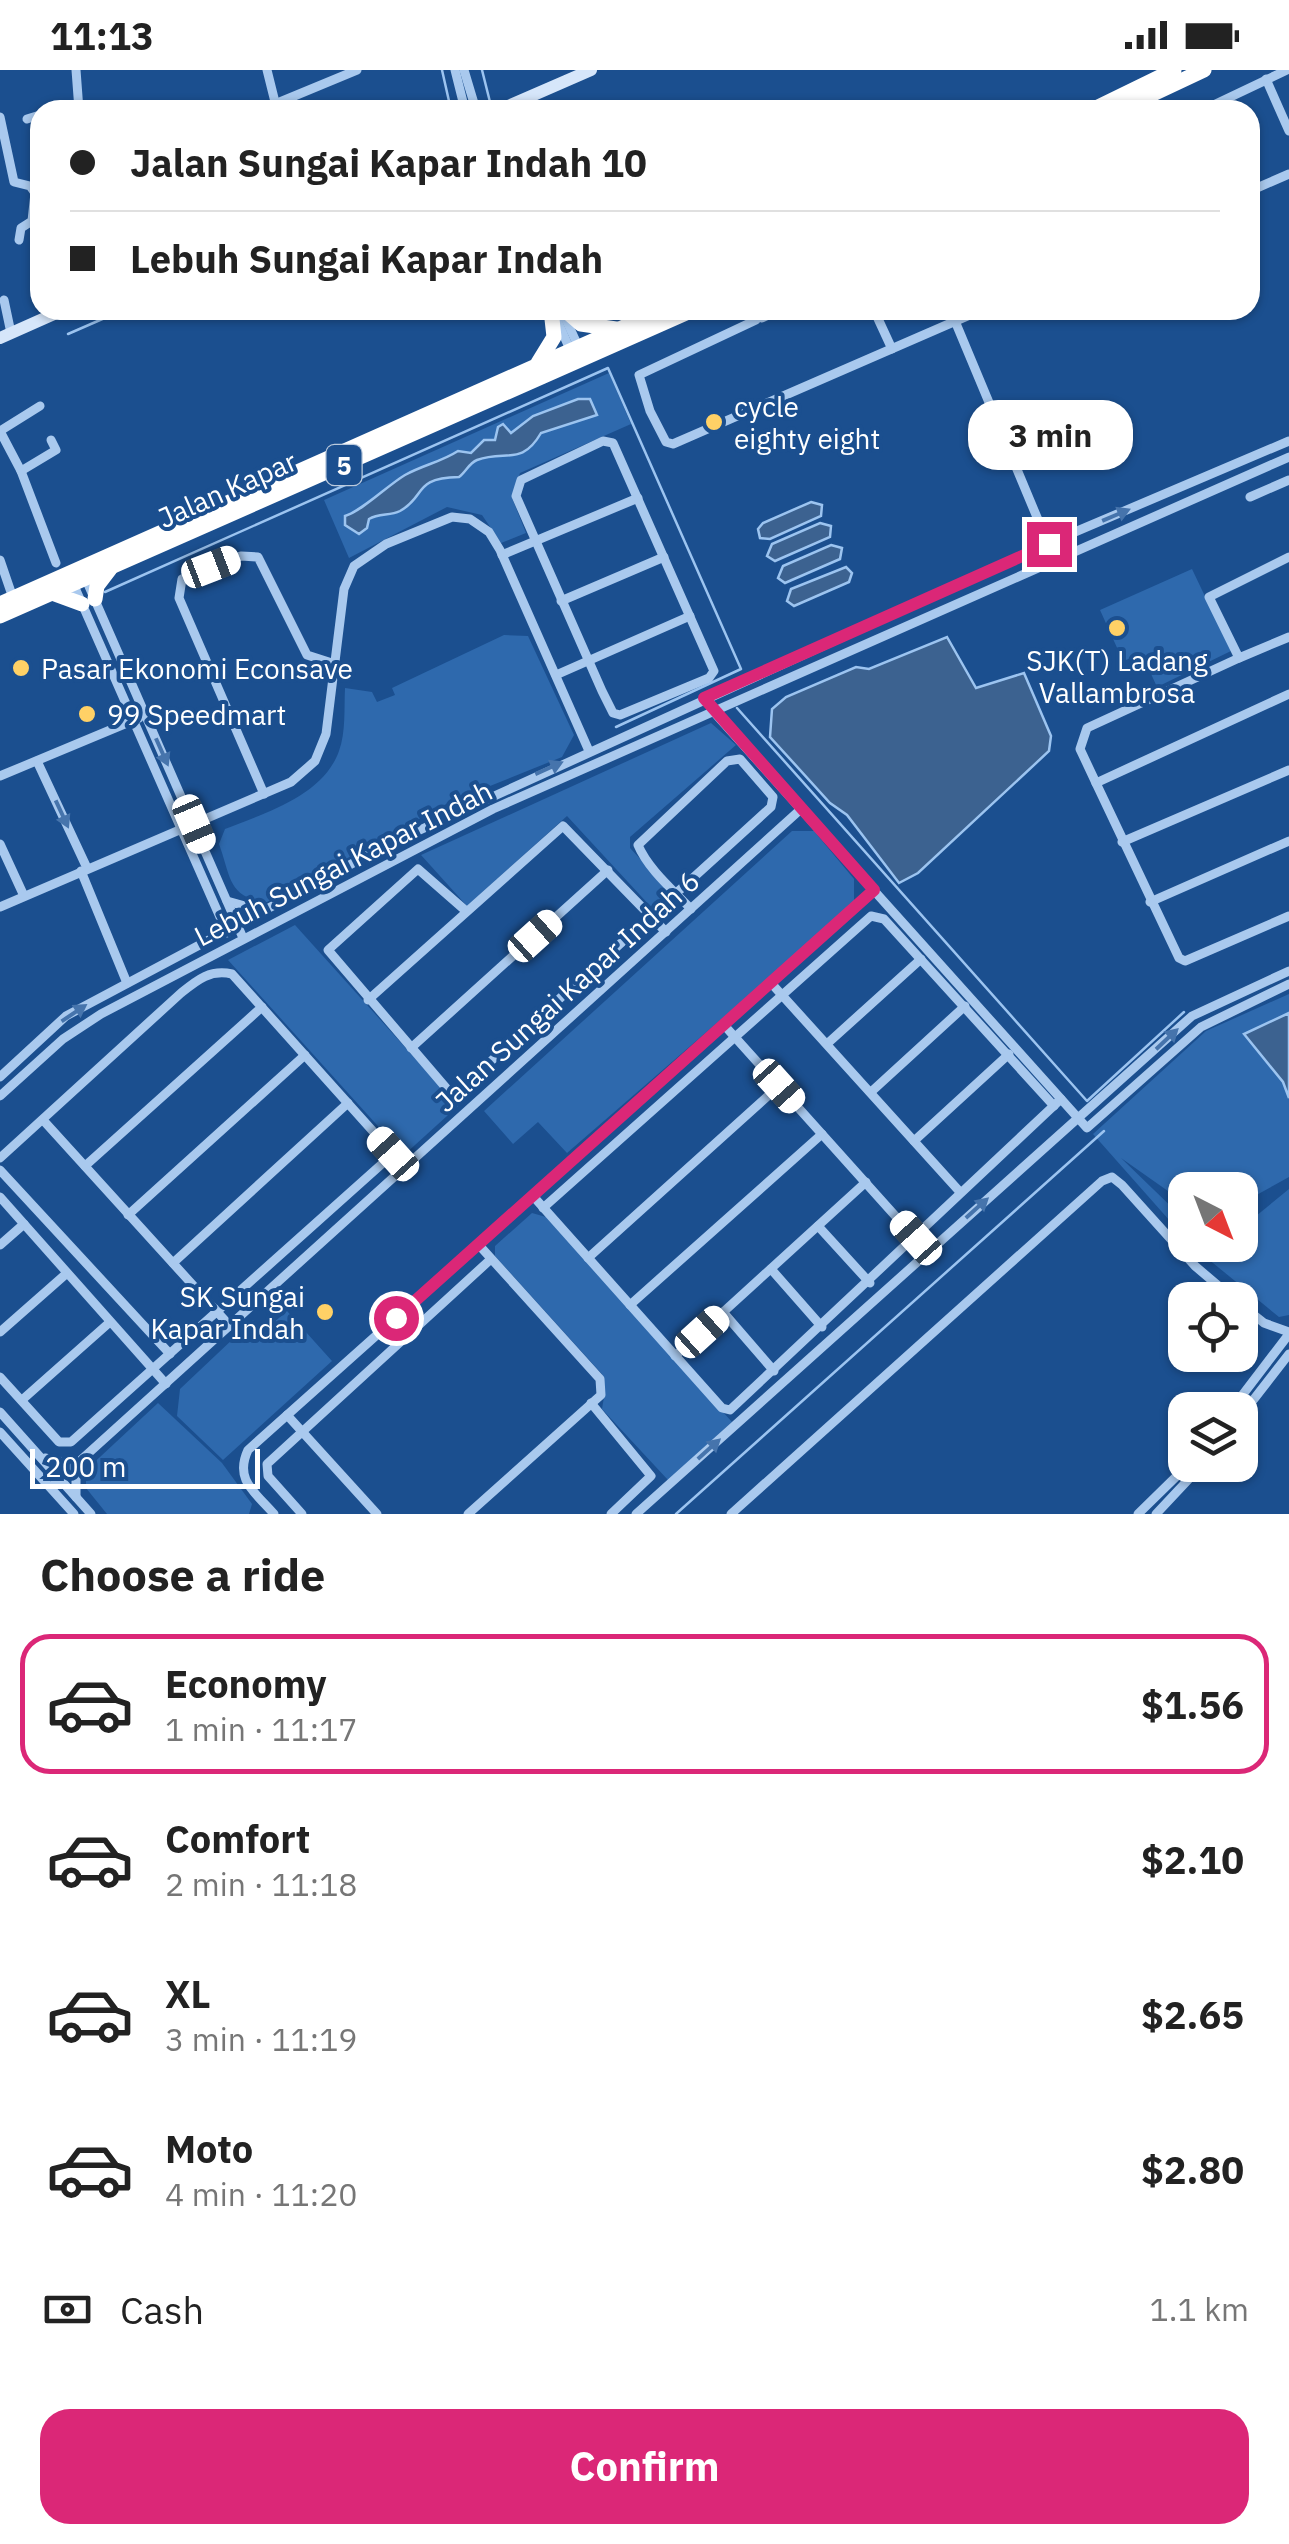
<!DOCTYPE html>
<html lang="en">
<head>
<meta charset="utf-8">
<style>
	body { margin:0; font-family:"IBM Plex Sans",sans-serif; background:#f6f6f6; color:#222; height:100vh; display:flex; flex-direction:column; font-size:38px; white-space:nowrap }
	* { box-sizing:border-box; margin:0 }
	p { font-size:32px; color:#767676 }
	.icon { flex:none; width:55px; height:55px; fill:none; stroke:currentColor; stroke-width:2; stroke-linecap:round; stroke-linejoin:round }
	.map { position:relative; height:1444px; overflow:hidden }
	.panel { display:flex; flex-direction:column; background:#fff; flex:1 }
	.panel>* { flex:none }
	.banner { position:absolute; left:30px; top:30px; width:1230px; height:220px; border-radius:30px; box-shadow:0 2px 8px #0004; display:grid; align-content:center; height:220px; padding:0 40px; background:#fff }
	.needle { width:65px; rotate:138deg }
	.controls { position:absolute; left:1168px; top:1102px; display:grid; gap:20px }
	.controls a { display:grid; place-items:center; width:90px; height:90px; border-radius:20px; background:#fff; box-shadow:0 2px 8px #0004; font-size:50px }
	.scale { position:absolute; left:30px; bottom:25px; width:230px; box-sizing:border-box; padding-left:10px; border:5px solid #fff; border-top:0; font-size:28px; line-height:35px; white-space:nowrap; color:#fff; -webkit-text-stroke:8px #1b4f8f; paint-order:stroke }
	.end { position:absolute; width:45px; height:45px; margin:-22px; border:12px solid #db2777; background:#fff; box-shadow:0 0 0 5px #fff }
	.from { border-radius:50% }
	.bubble { position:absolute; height:70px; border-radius:30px; background:#fff; box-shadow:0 2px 8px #0004; font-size:32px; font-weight:700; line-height:70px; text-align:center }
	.car { position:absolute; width:30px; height:60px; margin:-30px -15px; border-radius:12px; box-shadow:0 0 8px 2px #0007; background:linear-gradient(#fff 24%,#345 0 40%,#fff 0 76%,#345 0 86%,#fff 0) }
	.banner b { display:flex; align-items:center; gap:35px; height:95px; font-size:38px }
	.banner b+b { border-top:2px solid #e0e0e0 }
	.banner i { width:25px; height:25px; background:#222 }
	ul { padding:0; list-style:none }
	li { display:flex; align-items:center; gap:30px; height:140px; margin:0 20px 15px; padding:0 20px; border:5px solid transparent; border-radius:30px }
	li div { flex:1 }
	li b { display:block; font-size:38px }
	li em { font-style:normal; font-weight:700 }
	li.selected { border-color:#db2777 }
	li>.icon { width:90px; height:90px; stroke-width:1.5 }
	h2 { padding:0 40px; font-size:45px; line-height:120px }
	.pay { display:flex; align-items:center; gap:25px; height:110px; padding:0 40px; font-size:38px }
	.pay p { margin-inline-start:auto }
	.action { display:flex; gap:20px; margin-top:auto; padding:20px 40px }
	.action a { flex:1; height:115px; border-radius:30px; background:#db2777; color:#fff; font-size:40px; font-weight:700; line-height:115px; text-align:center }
	.status { display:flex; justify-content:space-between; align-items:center; height:70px; padding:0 50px; background:#fff; direction:ltr }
	.status svg { height:28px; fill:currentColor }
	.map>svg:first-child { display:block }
</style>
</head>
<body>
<div class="status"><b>11:13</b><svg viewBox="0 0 49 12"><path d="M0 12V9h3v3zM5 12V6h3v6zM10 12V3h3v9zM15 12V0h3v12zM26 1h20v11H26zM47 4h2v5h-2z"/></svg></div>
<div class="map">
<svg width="1289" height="1444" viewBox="0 0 1289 1444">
	<rect width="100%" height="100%" fill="#1b4f8f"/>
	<!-- green -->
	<g fill="#2e69ad">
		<path d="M609 303 631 354 520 403 512 428 526 463 501 473 482 445 447 437 349 488 324 430Z"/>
		<path d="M1192 499 1231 581 1157 617 1142 584 1123 591 1100 540Z"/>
		<path d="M504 565 528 566 574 665 562 687 450 732 267 832C228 828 231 807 219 774L225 759C265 743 323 726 339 681 346 662 344 638 345 618L372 622 377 632 395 625 392 618Z"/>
		<path d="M711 653 736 675 630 767V778L670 821 652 838 567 746 467 836 421 785Z"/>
		<path d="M792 761H814L854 809V834L567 1083 538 1052 513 1074 484 1041Z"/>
		<path d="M295 855 458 1036 404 1085 228 890Z"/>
		<path d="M1289 924V943L1245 964 1283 1012 1289 1028V1107L1242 1133 1240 1120H1185V1133L1121 1088 1185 1150V1168L1093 1064 1206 961Z"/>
		<path d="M1289 1119V1245L1279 1247 1191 1175H1240V1159Z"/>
		<path d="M532 1143 546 1147 732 1352 668 1410 602 1339 605 1321 602 1304 495 1186V1176Z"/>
		<path d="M287 1241 332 1291 223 1390 177 1346 180 1319 253 1250 264 1261Z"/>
		<path d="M158 1333 222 1393 252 1434 249 1444H107L86 1418V1400Z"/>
	</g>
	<!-- water -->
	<g fill="#3c6290" stroke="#9cc4f0" stroke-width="2.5">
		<path d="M578 329H590L597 345 541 363C522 396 506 380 477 390 469 393 466 402 459 407 412 408 427 426 400 441 390 446 379 443 369 449L367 458 359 464 345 455V446C362 441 388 415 405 405 423 395 441 392 458 381L471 383 484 370H495L498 357 503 354 511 363 533 346Z"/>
		<path d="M811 432 822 435 821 446 770 469 760 468 758 459 763 453Z"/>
		<path d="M820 453 831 456 830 467 775 491 767 486 772 474Z"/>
		<path d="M831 475 842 478 840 489 785 513 778 508 783 496Z"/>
		<path d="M846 497 852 503 849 512 794 536 787 531 791 519Z"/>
		<path d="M947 567 976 618 1024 603 1051 666 1049 681 918 803 899 813 847 745 830 733 770 667 772 639 786 627 856 597 869 599Z"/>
		<path d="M1289 943V1028L1283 1012 1244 964Z"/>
	</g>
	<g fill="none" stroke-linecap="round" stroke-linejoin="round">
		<!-- stream -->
		<g stroke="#9cc4f0" stroke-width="2.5">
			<path d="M442 0 451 40"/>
			<path d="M482 0 492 40"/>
			<path d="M578 240 579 242"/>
			<path d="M68 264 123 240"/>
			<path d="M105 522 608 298 741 599 616 657"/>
			<path d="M737 638 1087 1031 1184 942"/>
			<path d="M676 1444 1104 1061"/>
		</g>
		<!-- street -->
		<g stroke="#a9c9ee" stroke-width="9">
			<path d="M76 0 79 40"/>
			<path d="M267 0 277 40"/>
			<path d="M455 0 465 40"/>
			<path d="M464 0 476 40"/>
			<path d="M1266 9 1289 61"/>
			<path d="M275 34 357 0"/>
			<path d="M59 40 79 34"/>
			<path d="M1203 40 1287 0"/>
			<path d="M0 47 14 112 30 116 35 123 32 151 21 158 19 170"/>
			<path d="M27 49 40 45"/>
			<path d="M1250 121 1289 104"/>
			<path d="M4 230 11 263"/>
			<path d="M874 240 892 279"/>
			<path d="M563 243 579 278"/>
			<path d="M762 248 779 240"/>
			<path d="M557 250 571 282"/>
			<path d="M756 250 639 305 650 341 666 372 673 374 981 240"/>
			<path d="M955 251 1054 488"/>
			<path d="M0 361 21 401 56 493"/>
			<path d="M0 361 40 336"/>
			<path d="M603 371 613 373 714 601 709 608 620 645 613 643 602 621 516 426 521 410Z"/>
			<path d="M21 401 56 380 51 370"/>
			<path d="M1250 427 1289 410"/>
			<path d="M502 485 638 428"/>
			<path d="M1289 487 1209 527 1239 588 1289 567"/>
			<path d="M0 490 13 528"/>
			<path d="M84 505 243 868"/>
			<path d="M72 511 227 863"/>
			<path d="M561 531 664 487"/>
			<path d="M556 605 690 546"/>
			<path d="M1289 624 1096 713 1179 888 1185 891 1289 846"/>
			<path d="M712 640 1087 1058 1201 957 1289 914"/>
			<path d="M37 691 87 798"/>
			<path d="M0 706 139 648"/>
			<path d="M1096 713 1080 679 1087 658 1239 588"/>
			<path d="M264 724 179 528 182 509 241 486 258 487 307 585 335 594"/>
			<path d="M1122 772 1289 700"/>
			<path d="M0 774 24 826"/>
			<path d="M81 801 127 913"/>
			<path d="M227 831 262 841"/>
			<path d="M1150 832 1289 771"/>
			<path d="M0 837 291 712 315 691 326 664 344 519 354 496 386 474 452 447 470 449 489 462 500 480 589 681"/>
			<path d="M466 841 418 799 328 880 453 1026C558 929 665 834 771 737L773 727 740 689 727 691 638 775C648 799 673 820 691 839"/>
			<path d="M771 913 960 1122"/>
			<path d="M368 930 563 756 666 862"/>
			<path d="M724 955 916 1169"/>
			<path d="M828 973 921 889"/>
			<path d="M411 978 608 800"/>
			<path d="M0 1007 66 946 387 775 1049 473 1289 371"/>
			<path d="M871 1022 965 936"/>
			<path d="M0 1026 63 969 101 944 493 739 1289 387"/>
			<path d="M43 1050 230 1256"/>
			<path d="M914 1071 1009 984"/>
			<path d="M0 1088 181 923C197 910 210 899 232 904L405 1097"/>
			<path d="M85 1096 262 937"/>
			<path d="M0 1100 170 1284"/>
			<path d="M533 1126 722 1338 730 1340 1061 1029"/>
			<path d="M0 1127 166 1314"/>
			<path d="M543 1138 871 846 884 849 1054 1036"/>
			<path d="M128 1145 305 985"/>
			<path d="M818 1156 870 1213"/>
			<path d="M0 1175 24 1154"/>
			<path d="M588 1188 779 1016"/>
			<path d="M173 1193 348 1033"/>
			<path d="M771 1199 822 1257"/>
			<path d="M1240 1234 1264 1253 1289 1262"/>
			<path d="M630 1235 822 1064"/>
			<path d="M723 1242 774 1301"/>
			<path d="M0 1262 67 1203"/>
			<path d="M675 1286 866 1112"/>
			<path d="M0 1307 59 1372H71L393 1084"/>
			<path d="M22 1330 110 1252"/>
			<path d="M591 1333 651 1406 611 1444"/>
			<path d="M1231 1340 1289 1264"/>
			<path d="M0 1342 91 1444"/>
			<path d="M287 1345 377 1444"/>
			<path d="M1240 1347 1289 1284"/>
			<path d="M0 1362 74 1444"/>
			<path d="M45 1388 76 1395"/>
			<path d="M76 1395V1427"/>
			<path d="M51 1417 801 739"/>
			<path d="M274 1444C255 1422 234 1410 248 1380L874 821"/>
			<path d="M302 1444 268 1406 267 1394 491 1189"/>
			<path d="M468 1444 601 1325 600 1309 478 1174"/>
			<path d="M636 1444 1192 946 1289 901"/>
			<path d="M731 1444 1102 1111 1112 1107 1122 1115 1195 1196 1235 1230"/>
			<path d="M1138 1444 1188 1395"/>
			<path d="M1156 1444 1202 1395"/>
		</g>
		<!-- secondary -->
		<g stroke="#d6e6fa" stroke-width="12">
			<path d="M499 40 591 0"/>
			<path d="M0 268 63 240"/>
		</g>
		<!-- highway -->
		<g stroke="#fff" stroke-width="15">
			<path d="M1092 40 1174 0"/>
			<path d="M1119 40 1204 0"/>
			<path d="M565 240 581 254 616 259"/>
			<path d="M538 293 554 267 551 240"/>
			<path d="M52 523 82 534"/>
			<path d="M95 529 97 516 110 499"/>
			<path d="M0 534 662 240"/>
			<path d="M0 546 693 240"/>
		</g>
	</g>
	<!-- one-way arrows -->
	<defs><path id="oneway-solid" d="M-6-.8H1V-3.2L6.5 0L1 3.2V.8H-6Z" transform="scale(2.5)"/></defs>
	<g fill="#4674ac">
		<use href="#oneway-solid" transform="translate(1116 445) rotate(-23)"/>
		<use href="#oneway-solid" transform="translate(162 682) rotate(66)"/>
		<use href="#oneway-solid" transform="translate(549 698) rotate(-24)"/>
		<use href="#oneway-solid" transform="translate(62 744) rotate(65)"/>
		<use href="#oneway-solid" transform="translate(74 943) rotate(-34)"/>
		<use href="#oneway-solid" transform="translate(1167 969) rotate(-43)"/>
		<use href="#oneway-solid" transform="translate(977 1138) rotate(-42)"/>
		<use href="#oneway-solid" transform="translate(709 1379) rotate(-42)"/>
	</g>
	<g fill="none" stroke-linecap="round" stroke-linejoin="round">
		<!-- route -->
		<path stroke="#db2777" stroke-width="12" d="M396 1248 874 820 704 628 1049 474"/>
	</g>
	<!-- markers -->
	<g fill="#ffd166" stroke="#1b4f8f" stroke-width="4">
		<circle cx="714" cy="352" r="10"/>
		<circle cx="1117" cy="558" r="10"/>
		<circle cx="21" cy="598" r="10"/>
		<circle cx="87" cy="644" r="10"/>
		<circle cx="325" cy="1242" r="10"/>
	</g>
	<g text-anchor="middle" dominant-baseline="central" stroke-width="8" stroke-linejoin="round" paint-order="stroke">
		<!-- shield labels -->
		<rect fill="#1b4f8f" stroke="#bbcadd" stroke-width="2.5" x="326.5" y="375" width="35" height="40" rx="8"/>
		<g font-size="25" font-weight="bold" fill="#fff">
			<text x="344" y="395">5</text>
		</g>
		<!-- poi labels -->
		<g font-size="28" fill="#fff" stroke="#1b4f8f" text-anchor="start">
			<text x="734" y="336">cycle<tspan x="734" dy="32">eighty eight</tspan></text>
			<text x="1117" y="590" text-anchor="middle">SJK(T) Ladang<tspan x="1117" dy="32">Vallambrosa</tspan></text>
			<text x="41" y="598">Pasar Ekonomi Econsave</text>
			<text x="107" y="644">99 Speedmart</text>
			<text x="305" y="1226" text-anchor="end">SK Sungai<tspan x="305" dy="32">Kapar Indah</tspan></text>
		</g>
		<!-- street labels -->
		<g font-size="28" fill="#fff" stroke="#1b4f8f">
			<text transform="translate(227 419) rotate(-24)">Jalan Kapar</text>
			<text transform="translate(343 793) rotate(-27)">Lebuh Sungai Kapar Indah</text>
			<text transform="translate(567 921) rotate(-42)">Jalan Sungai Kapar Indah 6</text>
		</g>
	</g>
</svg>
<div class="controls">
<a><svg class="needle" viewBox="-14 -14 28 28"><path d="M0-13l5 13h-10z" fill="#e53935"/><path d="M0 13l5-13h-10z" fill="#767676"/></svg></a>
<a><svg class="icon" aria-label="locate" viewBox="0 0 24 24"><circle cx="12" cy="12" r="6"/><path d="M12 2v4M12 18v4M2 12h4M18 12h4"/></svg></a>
<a><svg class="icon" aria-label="layers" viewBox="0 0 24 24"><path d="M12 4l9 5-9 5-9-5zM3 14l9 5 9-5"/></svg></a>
</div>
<div class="scale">200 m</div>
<i class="end from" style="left:396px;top:1248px"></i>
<i class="end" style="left:1049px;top:474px"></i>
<div class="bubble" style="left:968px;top:330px;width:165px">3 min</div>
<i class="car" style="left:211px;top:497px;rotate:69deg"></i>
<i class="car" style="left:194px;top:754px;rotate:157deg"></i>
<i class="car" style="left:535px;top:866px;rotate:48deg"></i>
<i class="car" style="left:779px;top:1016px;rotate:138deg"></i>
<i class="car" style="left:393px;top:1084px;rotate:318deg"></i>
<i class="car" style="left:916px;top:1168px;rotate:318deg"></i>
<i class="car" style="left:702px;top:1262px;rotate:48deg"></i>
<div class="banner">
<b><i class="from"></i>Jalan Sungai Kapar Indah 10</b>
<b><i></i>Lebuh Sungai Kapar Indah</b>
</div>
</div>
<section class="panel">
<h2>Choose a ride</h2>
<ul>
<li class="selected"><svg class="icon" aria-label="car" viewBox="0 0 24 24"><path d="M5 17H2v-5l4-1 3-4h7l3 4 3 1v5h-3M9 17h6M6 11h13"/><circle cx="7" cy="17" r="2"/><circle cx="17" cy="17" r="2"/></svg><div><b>Economy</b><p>1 min · 11:17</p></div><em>$1.56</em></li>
<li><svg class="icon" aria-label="car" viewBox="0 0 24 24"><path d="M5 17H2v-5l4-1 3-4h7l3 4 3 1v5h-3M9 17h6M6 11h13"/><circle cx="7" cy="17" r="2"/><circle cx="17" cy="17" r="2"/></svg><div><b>Comfort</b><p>2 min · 11:18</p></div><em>$2.10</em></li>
<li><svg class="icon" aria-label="car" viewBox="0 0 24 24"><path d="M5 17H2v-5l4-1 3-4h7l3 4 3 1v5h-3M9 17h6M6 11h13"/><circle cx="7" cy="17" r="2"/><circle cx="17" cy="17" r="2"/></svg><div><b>XL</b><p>3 min · 11:19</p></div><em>$2.65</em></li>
<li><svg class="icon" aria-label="car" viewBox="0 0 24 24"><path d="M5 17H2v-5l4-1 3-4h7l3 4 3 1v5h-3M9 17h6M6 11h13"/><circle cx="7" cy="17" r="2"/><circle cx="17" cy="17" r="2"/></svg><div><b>Moto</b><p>4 min · 11:20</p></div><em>$2.80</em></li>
</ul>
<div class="pay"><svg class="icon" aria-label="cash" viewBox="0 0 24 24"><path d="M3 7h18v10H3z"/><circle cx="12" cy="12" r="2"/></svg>Cash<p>1.1 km</p></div>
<div class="action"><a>Confirm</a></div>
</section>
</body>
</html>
